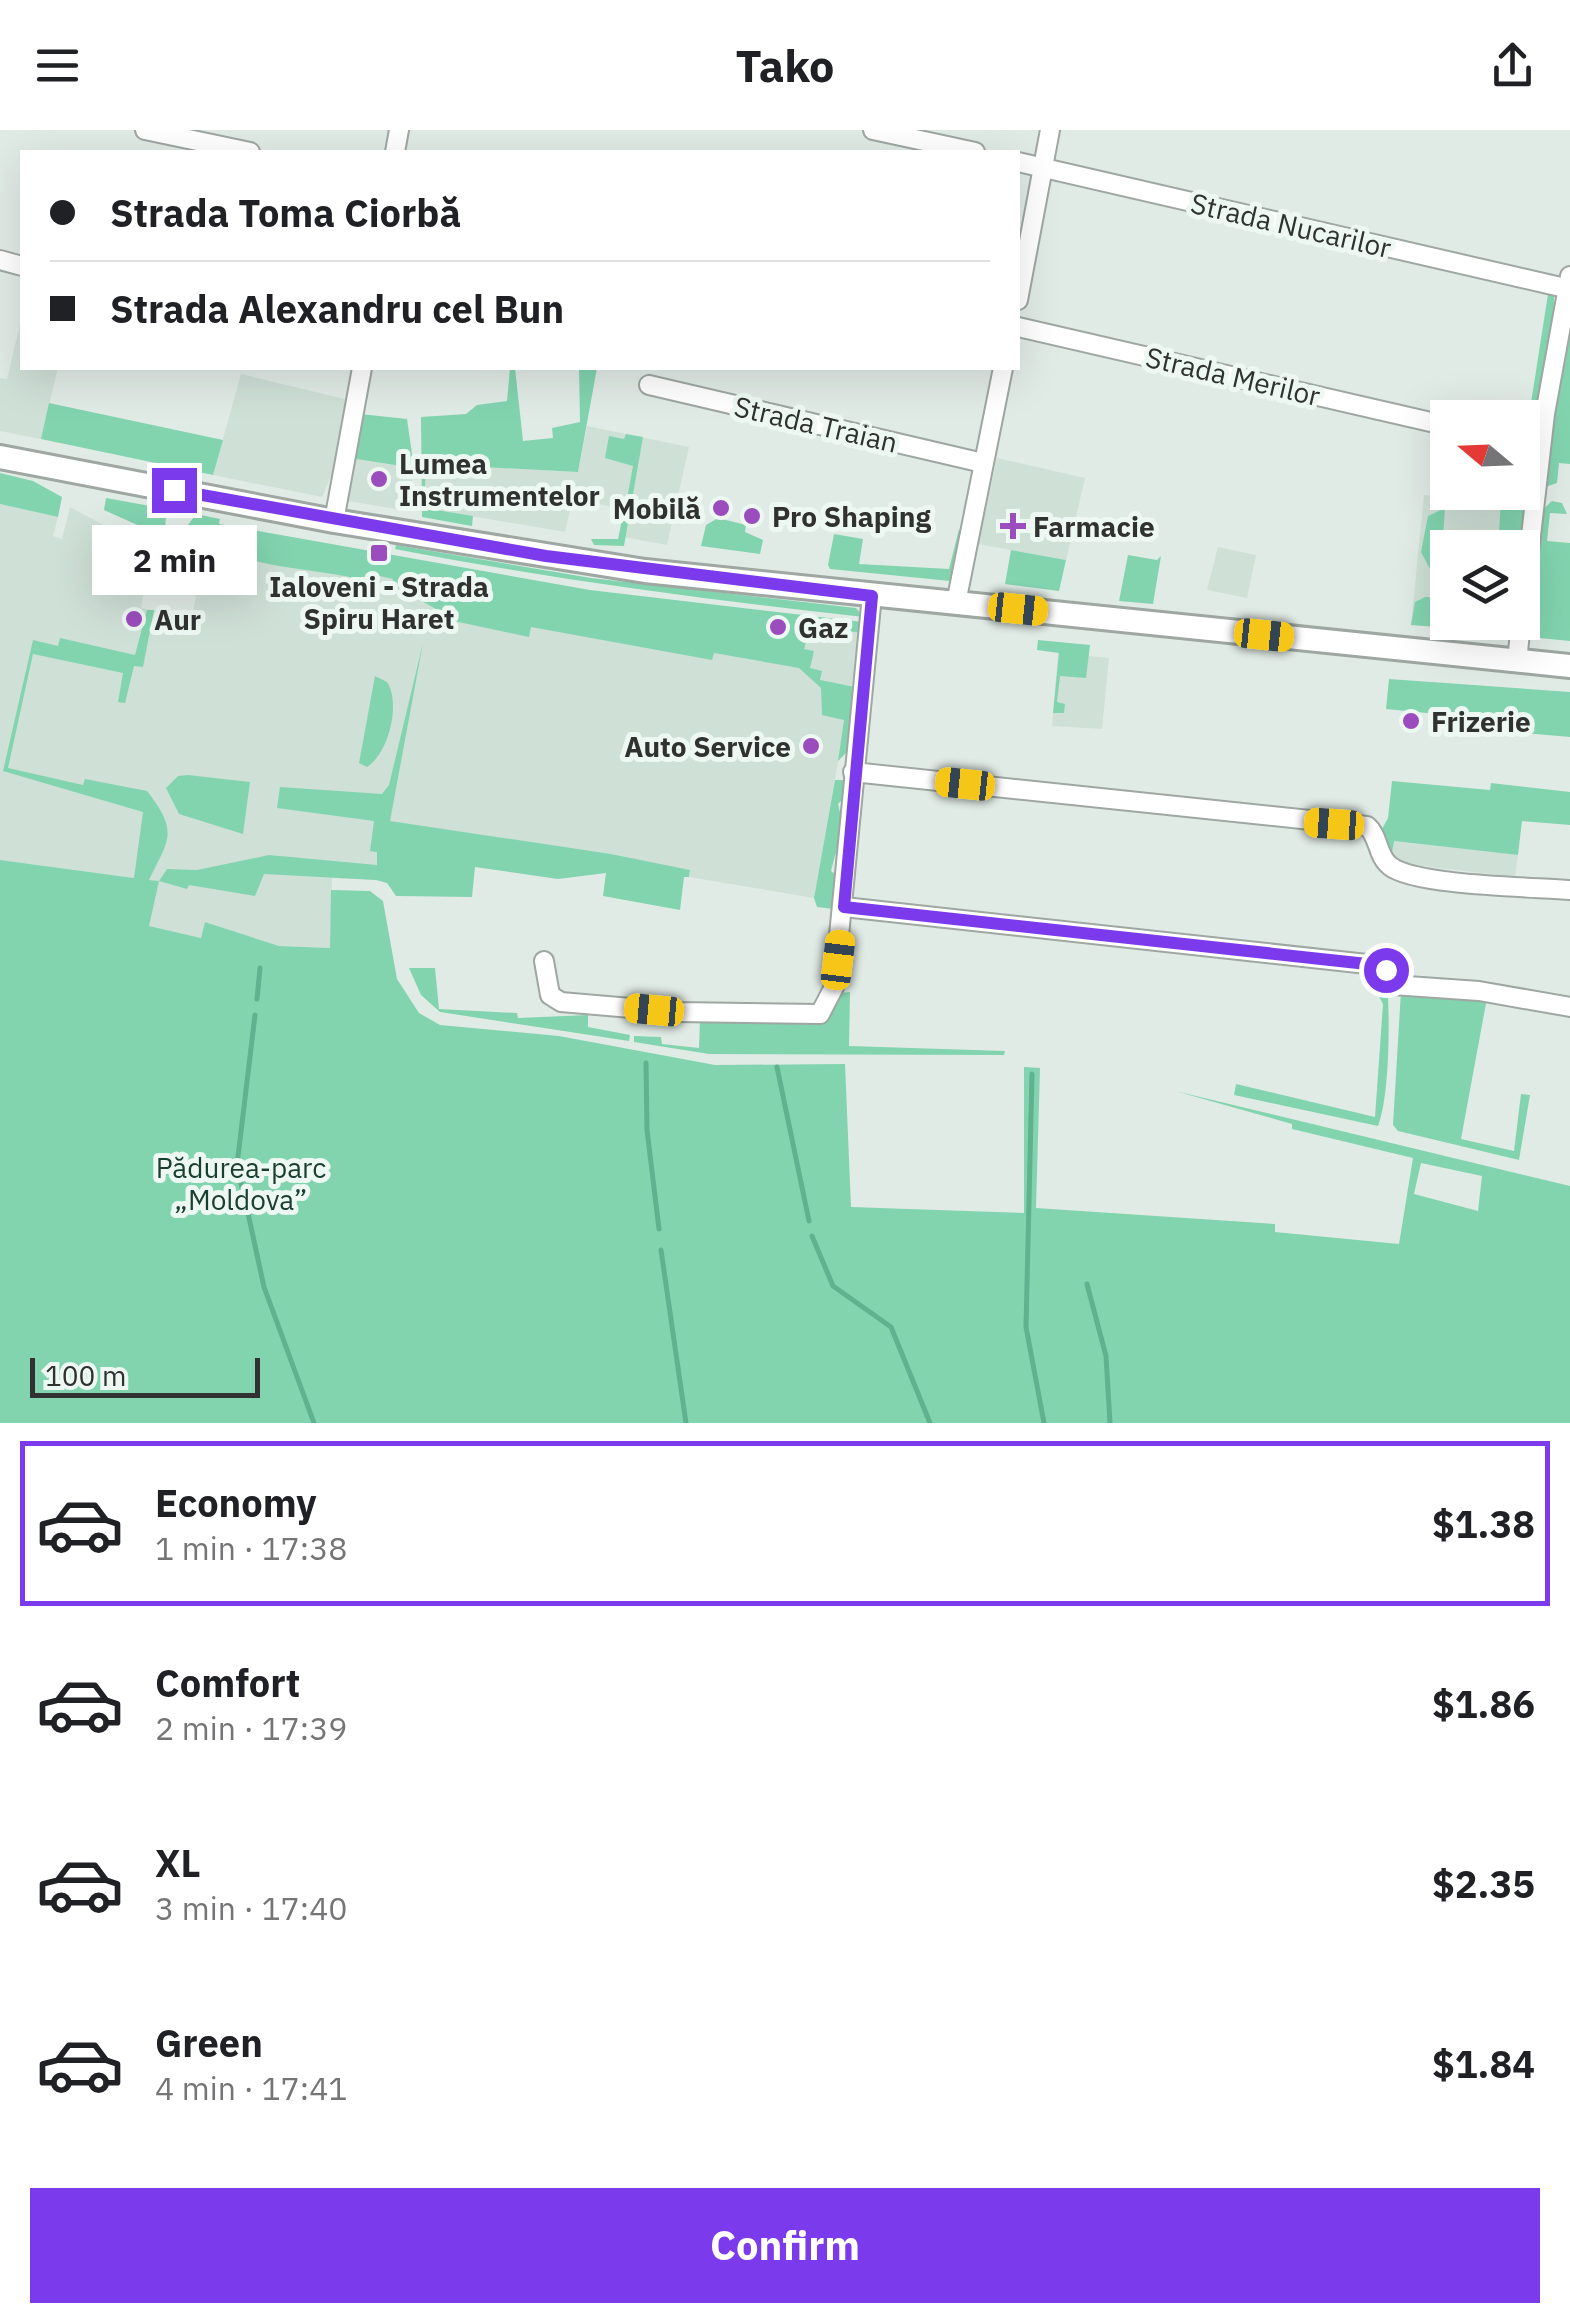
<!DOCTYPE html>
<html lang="en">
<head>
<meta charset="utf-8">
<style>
	body { margin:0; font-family:"IBM Plex Sans",sans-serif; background:#f2f2f2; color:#202124; height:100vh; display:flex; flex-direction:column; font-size:38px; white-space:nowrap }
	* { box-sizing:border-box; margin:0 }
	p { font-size:32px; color:#757577 }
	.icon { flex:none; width:55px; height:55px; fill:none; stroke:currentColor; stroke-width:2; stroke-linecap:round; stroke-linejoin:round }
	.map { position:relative; height:1293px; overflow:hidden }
	.drawer { display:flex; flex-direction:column; background:#fff; flex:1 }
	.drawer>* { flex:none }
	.banner { position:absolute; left:20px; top:20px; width:1000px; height:220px; border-radius:0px; box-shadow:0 10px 40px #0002; display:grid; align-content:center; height:220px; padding:0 30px; background:#fff }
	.needle { width:65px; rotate:289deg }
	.buttons { position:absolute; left:1430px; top:270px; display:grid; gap:20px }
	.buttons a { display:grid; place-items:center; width:110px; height:110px; border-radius:0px; background:#fff; box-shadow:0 10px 40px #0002; font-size:50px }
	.scale { position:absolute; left:30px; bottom:25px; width:230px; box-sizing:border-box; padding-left:10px; border:5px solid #2f3230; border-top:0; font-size:28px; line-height:35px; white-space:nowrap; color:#2f3230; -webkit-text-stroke:8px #eef8f3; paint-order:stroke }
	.end { position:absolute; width:45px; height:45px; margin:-22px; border:12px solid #7c3aed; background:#fff; box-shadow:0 0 0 5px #fff }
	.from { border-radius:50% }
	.bubble { position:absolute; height:70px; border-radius:0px; background:#fff; box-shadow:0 10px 40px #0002; font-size:32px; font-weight:800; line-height:70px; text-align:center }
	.car { position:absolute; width:30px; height:60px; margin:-30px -15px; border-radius:12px; box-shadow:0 0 8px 2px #0007; background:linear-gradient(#f5c518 24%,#345 0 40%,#f5c518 0 76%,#345 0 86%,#f5c518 0) }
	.banner b { display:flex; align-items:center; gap:35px; height:95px; font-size:38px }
	.banner b+b { border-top:2px solid #e0e0e0 }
	.banner i { width:25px; height:25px; background:#202124 }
	ul { padding:18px 0 0; list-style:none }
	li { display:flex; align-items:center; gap:30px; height:165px; margin:0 20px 15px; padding:0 10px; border:5px solid transparent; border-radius:0px }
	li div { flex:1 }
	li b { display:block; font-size:38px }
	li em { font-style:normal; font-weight:800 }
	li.selected { border-color:#7c3aed }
	li>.icon { width:90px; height:90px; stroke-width:1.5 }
	.primary-button { display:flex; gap:20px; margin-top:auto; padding:20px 30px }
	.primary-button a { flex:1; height:115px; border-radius:0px; background:#7c3aed; color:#fff; font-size:40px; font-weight:800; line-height:115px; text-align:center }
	header { display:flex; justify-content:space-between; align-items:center; height:130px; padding:0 30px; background:#fff; font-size:45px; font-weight:800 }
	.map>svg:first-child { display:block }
</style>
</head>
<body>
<header><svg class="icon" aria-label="menu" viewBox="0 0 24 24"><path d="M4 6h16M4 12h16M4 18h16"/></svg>Tako<svg class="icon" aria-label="share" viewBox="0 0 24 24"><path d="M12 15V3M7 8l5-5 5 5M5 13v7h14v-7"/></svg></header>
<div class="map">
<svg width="1570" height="1293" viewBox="0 0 1570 1293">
	<rect width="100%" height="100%" fill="#e1ebe6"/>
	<!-- built -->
	<g fill="#cfe0d7">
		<path d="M20 194 22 238H58L41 309 0 301V248L7 249Z"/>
		<path d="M241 244 349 270 339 327 322 367 213 345Z"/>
		<path d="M587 296 689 317 667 415 623 407 628 380 573 369 565 402 423 378 426 334 578 342Z"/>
		<path d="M997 328 1085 348 1066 430 978 414Z"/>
		<path d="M354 329 414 338 408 381 348 371Z"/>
		<path d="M1424 365 1528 371 1522 418H1448V492L1517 493 1512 504 1411 495Z"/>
		<path d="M0 374 58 387 53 406 62 409 70 377 150 420 141 478 192 487 205 419 220 421 222 410 714 503 811 495 861 503 814 768 689 747 690 741 611 724 379 690 376 750 332 748 330 818 279 816 205 792 201 808 148 796 158 751 0 730Z"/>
		<path d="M1218 417 1256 425 1247 468 1207 460Z"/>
		<path d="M1058 523 1109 528 1102 599 1052 596Z"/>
		<path d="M1393 711 1518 725 1515 747 1397 733 1391 728Z"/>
	</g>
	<!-- green -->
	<g fill="#82d4af" fill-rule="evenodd">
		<path d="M1548 164 1554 166V178L1536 307 1526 305Z"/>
		<path d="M1570 169V334L1559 333 1557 353 1545 357 1544 325Z"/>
		<path d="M510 238H515L523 311 553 308 552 298 580 292 579 238H597L578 342 426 334 424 378 473 386 472 396 422 387 421 287 466 284 477 275 507 271Z"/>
		<path d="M49 273 223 310 213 345 41 309Z"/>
		<path d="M360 284 407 289 414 338 356 329Z"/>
		<path d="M626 304 643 307 624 416 594 415 591 409H618L623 385 610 382 613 366 627 369 633 336 605 328 609 306 624 309Z"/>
		<path d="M1523 323 1531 330 1522 418H1498L1501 370 1513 371 1514 363 1522 362Z"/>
		<path d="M0 343 33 351 62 367 58 387 0 374Z"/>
		<path d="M106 368 167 379 164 407 104 380Z"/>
		<path d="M1552 371 1562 373 1567 384 1550 383 1547 411 1570 413V511L1529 507 1540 382Z"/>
		<path d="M1445 378 1442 422 1447 423V443L1430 439 1421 422 1428 386Z"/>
		<path d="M196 384 220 389 219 394 590 460 863 492 861 503 811 495 804 519 814 521 810 538 822 541 820 550 855 557 847 622 838 631 844 590 822 585 821 558 799 538 714 523 712 530 531 497 529 507 449 490V486L392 455 393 449 366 443 363 450C327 441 291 440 255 431L257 417 223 411 220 421 193 414 188 395Z"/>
		<path d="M718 388 746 395 745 402 763 410 760 424 701 416 706 395Z"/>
		<path d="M959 399C966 415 957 436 950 451L830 439 828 435 834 404 863 409 859 434 949 439Z"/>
		<path d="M396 415 591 448 856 478 864 487C706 470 551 449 395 419Z"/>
		<path d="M1011 420 1066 430 1059 461 1005 454Z"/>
		<path d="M1128 425 1157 430 1161 426 1153 474 1119 471Z"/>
		<path d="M1425 467 1447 468 1448 492 1457 493 1456 498 1411 495 1415 472Z"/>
		<path d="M147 480H154L143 537 134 536 125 573 118 572 123 543 33 524 8 638 83 655 85 649 147 661C179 702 169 709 149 750L159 751 167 739 197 740 269 725 377 735V722L370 721 374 691 277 678 280 657 382 664 389 655 423 513 390 691 611 724 690 740 689 747H684L680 780 603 766 606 743 558 749 475 737 472 767 396 766 387 753 376 750 264 744 255 766 189 755 187 759 159 751 149 796 201 808 205 792 279 816 330 818 331 760 370 761 383 771 397 849 419 883 440 895 559 906 715 935 845 934 851 1077 1024 1083V937L1040 938 1036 1078 1275 1094V1102L1399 1114 1413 1028 1292 999V994L1175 961 1570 1056V1293H0V730L134 748 143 682 3 641 33 510 58 516 60 508 135 525ZM1421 1033 1482 1046 1478 1081 1414 1064Z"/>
		<path d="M1038 510 1090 515 1086 548 1060 546 1057 572 1065 574 1064 583H1053L1059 523 1037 520Z"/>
		<path d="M375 546 387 552C401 573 389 623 367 637L359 633Z"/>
		<path d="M1389 549 1570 562V607L1468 598V587L1386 579Z"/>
		<path d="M188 645 250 652 243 704 179 684 166 658 178 646Z"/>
		<path d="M835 650H847L846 666 838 674 843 695 831 741 839 747 834 779 817 777 814 768Z"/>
		<path d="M1392 651 1490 660 1491 653 1570 662V695L1522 691 1518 725 1394 711 1391 728 1382 699 1388 688Z"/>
		<path d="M409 838H435L439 879 517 883 518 888 588 885V897L630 905 629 911 440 882 421 865Z"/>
		<path d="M1368 838 1387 851C1390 885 1390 966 1378 996L1234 965 1236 954 1375 987 1383 874 1376 861V845L1364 844Z"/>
		<path d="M1401 861 1487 868 1461 1009 1514 1021 1521 964 1530 965 1519 1030 1398 1001 1393 995Z"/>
		<path d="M850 862 849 916 1005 921 1004 925 709 924 634 912V906L661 907 662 914 699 918 700 888 823 892 829 889 840 863Z"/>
	</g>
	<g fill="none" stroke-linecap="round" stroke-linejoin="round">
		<!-- stream -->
		<g stroke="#60b18e" stroke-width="5">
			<path d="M257 869 260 838"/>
			<path d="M646 933 647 1000 659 1099"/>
			<path d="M777 937 809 1091"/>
			<path d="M1032 944 1026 1197 1044 1293"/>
			<path d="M242 1058 237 1035 255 885"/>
			<path d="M246 1074 264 1157 314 1293"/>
			<path d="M812 1106 833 1156 891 1197 930 1293"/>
			<path d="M661 1120 686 1293"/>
			<path d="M1087 1154 1106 1226 1110 1293"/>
		</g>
		<defs>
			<g id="minor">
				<path d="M145 0 250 22"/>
				<path d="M873 0 975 22"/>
				<path d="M395 22 399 0"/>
				<path d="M1018 32 1565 158"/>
				<path d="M0 130 22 136"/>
				<path d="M1018 170 1050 0"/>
				<path d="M1018 197 1448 296"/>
				<path d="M649 255 983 333"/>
				<path d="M334 391 362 238"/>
				<path d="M956 473 1003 238"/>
				<path d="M1522 484 1545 284 1570 146"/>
				<path d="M1517 532 1521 492"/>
				<path d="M853 642 1367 696C1379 706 1377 726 1390 736 1415 756 1534 757 1570 760"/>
				<path d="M844 777 1367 834 1386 839 1393 855 1479 861 1570 877"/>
				<path d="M544 831 550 865 561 872 677 882 820 884 834 857 872 465"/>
			</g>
			<path id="major" d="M0 327 334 391 645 441 1570 536"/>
		</defs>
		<!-- minor casing -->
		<use href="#minor" stroke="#9ea7a2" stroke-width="22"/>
		<!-- major casing -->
		<use href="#major" stroke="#9ea7a2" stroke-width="28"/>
		<!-- minor -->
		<use href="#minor" stroke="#fff" stroke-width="18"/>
		<!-- major -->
		<use href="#major" stroke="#fff" stroke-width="22"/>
	</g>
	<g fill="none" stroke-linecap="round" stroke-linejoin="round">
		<!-- route -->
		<path stroke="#7c3aed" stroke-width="12" d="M174 360 546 426 872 466 844 777 1367 834 1386 840"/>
	</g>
	<!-- markers -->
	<g fill="#9b4dbd" stroke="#eef8f3" stroke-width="4">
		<circle cx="379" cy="349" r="10"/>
		<circle cx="721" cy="378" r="10"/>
		<circle cx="752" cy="386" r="10"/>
		<path d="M1008 381h10v10h10v10h-10v10h-10v-10h-10v-10h10z"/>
		<rect x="369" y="413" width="20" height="20" rx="5"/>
		<circle cx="134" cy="489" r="10"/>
		<circle cx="778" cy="497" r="10"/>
		<circle cx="1411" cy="591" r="10"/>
		<circle cx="811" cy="616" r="10"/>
	</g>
	<g text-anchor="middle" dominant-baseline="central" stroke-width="10" stroke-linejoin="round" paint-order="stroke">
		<!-- street labels -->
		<g font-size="28" fill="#2f3230" stroke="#eef8f3">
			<text transform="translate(1291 95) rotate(13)">Strada Nucarilor</text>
			<text transform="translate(1233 246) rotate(13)">Strada Merilor</text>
			<text transform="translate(816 294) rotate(13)">Strada Traian</text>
		</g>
		<!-- poi labels -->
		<g font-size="28" font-weight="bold" fill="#2f3230" stroke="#eef8f3" text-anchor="start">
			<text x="399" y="333">Lumea<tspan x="399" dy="32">Instrumentelor</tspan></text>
			<text x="701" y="378" text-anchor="end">Mobilă</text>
			<text x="772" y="386">Pro Shaping</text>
			<text x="1033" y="396">Farmacie</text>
			<text x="379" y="456" text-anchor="middle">Ialoveni - Strada<tspan x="379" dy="32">Spiru Haret</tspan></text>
			<text x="154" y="489">Aur</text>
			<text x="798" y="497">Gaz</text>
			<text x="1431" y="591">Frizerie</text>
			<text x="791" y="616" text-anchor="end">Auto Service</text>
		</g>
		<!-- park labels -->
		<g font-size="28" fill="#1a3f30" stroke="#eef8f3">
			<text x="241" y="1037">Pădurea-parc<tspan x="241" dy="32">„Moldova”</tspan></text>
		</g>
	</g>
</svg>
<div class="buttons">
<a><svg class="needle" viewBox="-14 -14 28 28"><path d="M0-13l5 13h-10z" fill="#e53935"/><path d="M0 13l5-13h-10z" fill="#757577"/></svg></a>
<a><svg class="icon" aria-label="layers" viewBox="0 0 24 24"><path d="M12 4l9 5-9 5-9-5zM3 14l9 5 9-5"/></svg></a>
</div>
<div class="scale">100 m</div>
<i class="end from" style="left:1386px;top:840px"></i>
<i class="end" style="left:174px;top:360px"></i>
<div class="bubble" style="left:92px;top:395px;width:165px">2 min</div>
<i class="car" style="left:1018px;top:479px;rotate:96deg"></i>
<i class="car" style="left:1264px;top:505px;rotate:96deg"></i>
<i class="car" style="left:965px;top:654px;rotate:276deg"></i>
<i class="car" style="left:1334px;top:694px;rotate:274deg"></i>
<i class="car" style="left:838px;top:830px;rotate:7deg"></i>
<i class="car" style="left:654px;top:880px;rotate:275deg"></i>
<div class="banner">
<b><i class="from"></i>Strada Toma Ciorbă</b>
<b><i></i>Strada Alexandru cel Bun</b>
</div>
</div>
<section class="drawer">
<ul>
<li class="selected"><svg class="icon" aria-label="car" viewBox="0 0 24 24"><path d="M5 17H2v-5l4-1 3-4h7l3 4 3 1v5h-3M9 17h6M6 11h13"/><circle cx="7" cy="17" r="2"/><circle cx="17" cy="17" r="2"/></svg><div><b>Economy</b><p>1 min · 17:38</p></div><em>$1.38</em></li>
<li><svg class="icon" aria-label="car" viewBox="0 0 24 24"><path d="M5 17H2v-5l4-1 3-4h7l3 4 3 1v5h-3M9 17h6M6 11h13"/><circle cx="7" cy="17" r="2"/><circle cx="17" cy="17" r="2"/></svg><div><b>Comfort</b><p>2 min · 17:39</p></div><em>$1.86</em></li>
<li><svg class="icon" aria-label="car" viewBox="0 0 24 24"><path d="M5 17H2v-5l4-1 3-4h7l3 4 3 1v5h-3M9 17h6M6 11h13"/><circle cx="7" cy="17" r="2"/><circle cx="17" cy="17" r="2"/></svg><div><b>XL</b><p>3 min · 17:40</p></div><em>$2.35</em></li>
<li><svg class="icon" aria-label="car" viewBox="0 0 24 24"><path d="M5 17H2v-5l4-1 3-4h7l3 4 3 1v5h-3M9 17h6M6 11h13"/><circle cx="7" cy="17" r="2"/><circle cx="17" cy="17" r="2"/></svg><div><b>Green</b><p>4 min · 17:41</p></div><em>$1.84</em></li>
</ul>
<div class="primary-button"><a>Confirm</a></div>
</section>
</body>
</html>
